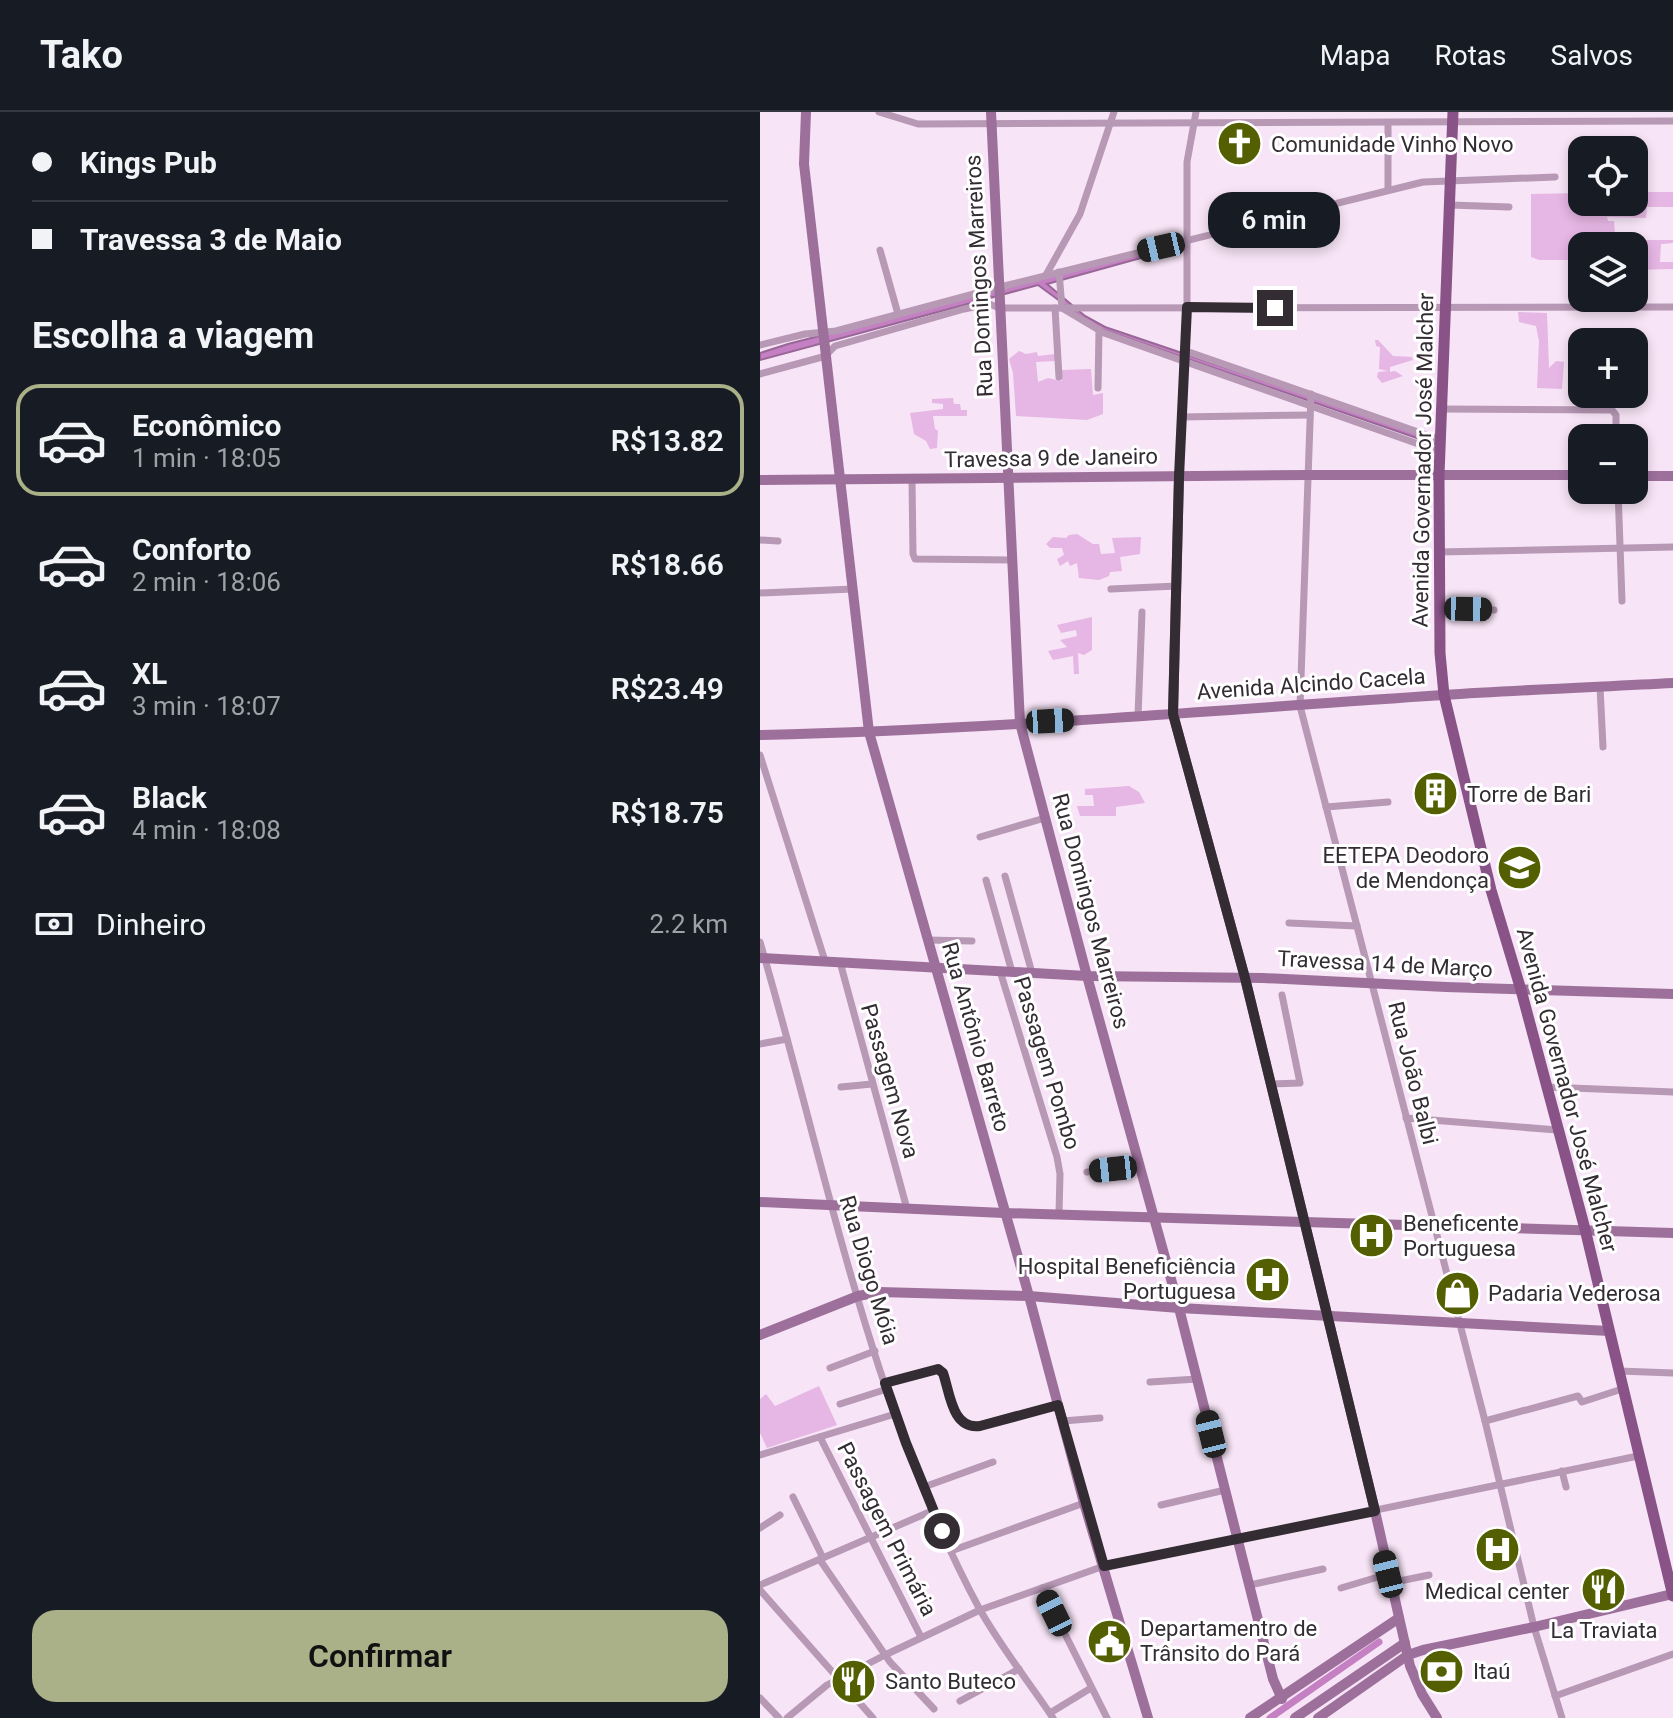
<!DOCTYPE html>
<html lang="pt">
<head>
<meta charset="utf-8">
<style>
	body { margin:0; font-family:Roboto,sans-serif; background:#20242c; color:#f1f3f6; height:100vh; display:flex; flex-direction:column; font-size:30px; white-space:nowrap }
	* { box-sizing:border-box; margin:0 }
	p { font-size:26px; color:#9ea1a6 }
	.icon { flex:none; width:44px; height:44px; fill:none; stroke:currentColor; stroke-width:2; stroke-linecap:round; stroke-linejoin:round }
	.map { position:relative; flex:1; overflow:hidden }
	.side { display:flex; flex-direction:column; background:#171b24; width:760px }
	.side>* { flex:none }
	.guide { display:grid; align-content:center; height:176px; padding:0 32px; background:#171b24 }
	.controls { position:absolute; left:808px; top:24px; display:grid; gap:16px }
	.controls a { display:grid; place-items:center; width:80px; height:80px; border-radius:16px; background:#171b24; box-shadow:0 4px 12px #0003; font-size:40px }
	.end { position:absolute; width:36px; height:36px; margin:-18px; border:10px solid #332c33; background:#fff; box-shadow:0 0 0 4px #fff }
	.from { border-radius:50% }
	.bubble { position:absolute; height:56px; border-radius:24px; background:#171b24; box-shadow:0 4px 12px #0003; font-size:26px; font-weight:600; line-height:56px; text-align:center }
	.car { position:absolute; width:24px; height:48px; margin:-24px -12px; border-radius:10px; box-shadow:0 0 6px 2px #0007; background:linear-gradient(#222 24%,#8ab4d8 0 40%,#222 0 76%,#8ab4d8 0 86%,#222 0) }
	.guide b { display:flex; align-items:center; gap:28px; height:76px; font-size:30px }
	.guide b+b { border-top:2px solid #363941 }
	.guide i { width:20px; height:20px; background:#f1f3f6 }
	ul { padding:0; list-style:none }
	li { display:flex; align-items:center; gap:24px; height:112px; margin:0 16px 12px; padding:0 16px; border:4px solid transparent; border-radius:24px }
	li div { flex:1 }
	li b { display:block; font-size:30px }
	li em { font-style:normal; font-weight:600 }
	li.selected { border-color:#aab087 }
	li>.icon { width:72px; height:72px; stroke-width:1.5 }
	h2 { padding:0 32px; font-size:36px; line-height:96px }
	.pay { display:flex; align-items:center; gap:20px; height:88px; padding:0 32px; font-size:30px }
	.pay p { margin-inline-start:auto }
	.action { display:flex; gap:16px; margin-top:auto; padding:16px 32px }
	.action a { flex:1; height:92px; border-radius:24px; background:#aab087; color:#111; font-size:32px; font-weight:600; line-height:92px; text-align:center }
	header { display:flex; align-items:center; gap:48px; box-sizing:border-box; height:112px; padding:0 40px; background:#171b24; border-bottom:2px solid #363941 }
	header strong { font-size:38px }
	nav { display:flex; gap:44px; margin-inline-start:auto; font-size:28px }
	main { display:flex; flex:1; min-height:0 }
	.map>svg:first-child { display:block }
</style>
</head>
<body>
<header>
<strong>Tako</strong>
<nav><a>Mapa</a><a>Rotas</a><a>Salvos</a></nav>
</header>
<main>
<section class="side">
<div class="guide">
<b><i class="from"></i>Kings Pub</b>
<b><i></i>Travessa 3 de Maio</b>
</div>
<h2>Escolha a viagem</h2>
<ul>
<li class="selected"><svg class="icon" aria-label="car" viewBox="0 0 24 24"><path d="M5 17H2v-5l4-1 3-4h7l3 4 3 1v5h-3M9 17h6M6 11h13"/><circle cx="7" cy="17" r="2"/><circle cx="17" cy="17" r="2"/></svg><div><b>Econômico</b><p>1 min · 18:05</p></div><em>R$13.82</em></li>
<li><svg class="icon" aria-label="car" viewBox="0 0 24 24"><path d="M5 17H2v-5l4-1 3-4h7l3 4 3 1v5h-3M9 17h6M6 11h13"/><circle cx="7" cy="17" r="2"/><circle cx="17" cy="17" r="2"/></svg><div><b>Conforto</b><p>2 min · 18:06</p></div><em>R$18.66</em></li>
<li><svg class="icon" aria-label="car" viewBox="0 0 24 24"><path d="M5 17H2v-5l4-1 3-4h7l3 4 3 1v5h-3M9 17h6M6 11h13"/><circle cx="7" cy="17" r="2"/><circle cx="17" cy="17" r="2"/></svg><div><b>XL</b><p>3 min · 18:07</p></div><em>R$23.49</em></li>
<li><svg class="icon" aria-label="car" viewBox="0 0 24 24"><path d="M5 17H2v-5l4-1 3-4h7l3 4 3 1v5h-3M9 17h6M6 11h13"/><circle cx="7" cy="17" r="2"/><circle cx="17" cy="17" r="2"/></svg><div><b>Black</b><p>4 min · 18:08</p></div><em>R$18.75</em></li>
</ul>
<div class="pay"><svg class="icon" aria-label="cash" viewBox="0 0 24 24"><path d="M3 7h18v10H3z"/><circle cx="12" cy="12" r="2"/></svg>Dinheiro<p>2.2 km</p></div>
<div class="action"><a>Confirmar</a></div>
</section>
<div class="map">
<svg width="913" height="1606" viewBox="0 0 913 1606">
	<rect width="100%" height="100%" fill="#f7e4f6"/>
	<!-- green -->
	<g fill="#e6b6e4">
		<path d="M874 80H913V95H887L886 106 847 105 848 109H854L856 134H822V148H779L771 145V82L822 81V90H874Z"/>
		<path d="M880 128H913V131L901 132 900 150H913V157L874 158V151L885 150 874 149V145L881 144Z"/>
		<path d="M758 200 787 201 789 256 796 249 804 250 802 277 777 276 779 229 776 214 759 210Z"/>
		<path d="M615 228H618L633 244 652 245 653 248 630 255V260L635 259 643 264 622 271 617 265 618 260 628 259 619 257 620 235 616 234Z"/>
		<path d="M259 239 266 242 277 240 278 244 295 242 296 249 276 250 278 270 288 266 302 269 301 258 331 257 333 283 343 281V302L327 308 256 304 253 261 249 247Z"/>
		<path d="M193 286 194 292H200L201 298H207V304H173L175 317 178 319 177 336 170 337 166 329 154 322 150 301 183 297V292L172 291V287Z"/>
		<path d="M317 422 333 432H339L341 442 355 441 352 426 381 425 380 442 360 445 362 459 350 460 349 464 339 468 319 466 317 451 310 454 308 449 300 454 297 447 304 443 302 436H290L286 432 293 425 306 426 309 423Z"/>
		<path d="M332 505V538L324 543 318 541 319 562H314L313 544 293 548 288 539 307 535 300 528 317 524 316 518 301 521 297 513Z"/>
		<path d="M369 674 379 680 385 691 356 695V704H320L317 694H334L333 683H325V677Z"/>
		<path d="M59 1274 77 1313 7 1336 0 1321V1287L6 1282 15 1294Z"/>
	</g>
	<!-- water -->
	<path fill="#c480c2" stroke="#986797" stroke-width="2" d="M416 132 417 136 287 172 325 204 345 215 680 328V334L344 218 331 212 278 173 0 248V241L28 232Z"/>
	<g fill="none" stroke-linecap="round" stroke-linejoin="round">
		<!-- canal -->
		<path stroke="#c480c2" stroke-width="7" d="M510 1606 619 1530"/>
		<!-- street -->
		<g stroke="#b798b5" stroke-width="7">
			<path d="M119 0 158 12 913 9"/>
			<path d="M628 11V77"/>
			<path d="M690 93 749 95"/>
			<path d="M120 138 138 202"/>
			<path d="M299 160 302 196 344 221 681 340"/>
			<path d="M286 163 320 102 354 0"/>
			<path d="M295 196 299 265"/>
			<path d="M0 233 45 222 76 219 240 175 663 70 795 65"/>
			<path d="M426 239 681 328"/>
			<path d="M66 243 75 234 204 197 229 192 240 196H295L913 195"/>
			<path d="M0 262 66 244"/>
			<path d="M338 276 339 218"/>
			<path d="M551 282 540 594 725 1309 774 1515 802 1606"/>
			<path d="M682 297 852 298 856 303V326"/>
			<path d="M421 305 550 303"/>
			<path d="M419 365 427 195V50L436 0"/>
			<path d="M152 367 153 442 155 447 253 448"/>
			<path d="M858 378 862 489"/>
			<path d="M0 428 18 429"/>
			<path d="M679 440 913 435"/>
			<path d="M351 477 417 474"/>
			<path d="M0 481 93 477"/>
			<path d="M680 496 734 498"/>
			<path d="M840 575 843 635"/>
			<path d="M378 604 382 500"/>
			<path d="M0 643 65 849"/>
			<path d="M566 695 628 690"/>
			<path d="M220 725 285 706"/>
			<path d="M245 764 272 861"/>
			<path d="M226 768 252 860"/>
			<path d="M529 811 597 814"/>
			<path d="M168 828 212 829"/>
			<path d="M0 830C66 1054 108 1289 219 1496 240 1534 269 1570 293 1606"/>
			<path d="M80 850 147 1097"/>
			<path d="M240 859 297 1045 300 1062 299 1101"/>
			<path d="M0 932 27 927"/>
			<path d="M511 972 540 971 522 883"/>
			<path d="M81 975 112 972"/>
			<path d="M786 975 913 980"/>
			<path d="M646 1006 797 1018"/>
			<path d="M327 1060 380 1054"/>
			<path d="M70 1256 115 1239"/>
			<path d="M859 1259 913 1261"/>
			<path d="M390 1270 437 1267"/>
			<path d="M125 1271 180 1257 199 1308 211 1315 298 1293"/>
			<path d="M80 1292 127 1277"/>
			<path d="M303 1309 340 1306"/>
			<path d="M725 1309 818 1284 822 1290 862 1277"/>
			<path d="M60 1325 161 1525"/>
			<path d="M0 1343 135 1302"/>
			<path d="M802 1359 806 1375"/>
			<path d="M164 1375 233 1350"/>
			<path d="M33 1385 63 1446"/>
			<path d="M401 1393 465 1378"/>
			<path d="M0 1416 20 1403"/>
			<path d="M191 1439 324 1391"/>
			<path d="M60 1448 130 1550 174 1597"/>
			<path d="M630 1471 669 1463"/>
			<path d="M0 1473 174 1398"/>
			<path d="M490 1473 563 1457"/>
			<path d="M282 1476 347 1606"/>
			<path d="M581 1476 628 1462"/>
			<path d="M0 1478 113 1606"/>
			<path d="M795 1584 913 1542"/>
			<path d="M0 1586 19 1606"/>
			<path d="M200 1589 259 1557"/>
			<path d="M290 1601 331 1576"/>
			<path d="M27 1606 67 1573 125 1543 220 1498 344 1454 878 1344"/>
		</g>
		<!-- secondary -->
		<g stroke="#9d709b" stroke-width="10">
			<path d="M46 0 44 52 109 620 269 1184 324 1391 388 1606"/>
			<path d="M231 0 260 611 327 864 419 1196 513 1567 522 1587"/>
			<path d="M874 364H913"/>
			<path d="M419 365 413 602 485 866 615 1399 650 1554 662 1582 677 1606"/>
			<path d="M0 368 547 363H822"/>
			<path d="M0 623C228 618 456 598 683 583 760 578 836 575 913 571"/>
			<path d="M0 846 327 864 503 866 686 875 913 882"/>
			<path d="M0 1090 244 1101 913 1121"/>
			<path d="M0 1223 98 1184 119 1180 269 1184 419 1196 849 1219"/>
			<path d="M490 1606 639 1506"/>
			<path d="M535 1606 645 1531"/>
			<path d="M558 1606 648 1543 663 1538 774 1515 912 1482"/>
		</g>
		<!-- primary -->
		<path stroke="#895387" stroke-width="11" d="M693 0 679 363 680 541 684 583 731 778 761 878 825 1117 913 1484"/>
	</g>
	<g fill="none" stroke-linecap="round" stroke-linejoin="round">
		<!-- route -->
		<path stroke="#332c33" stroke-width="10" d="M182 1419 146 1331 125 1271 178 1257 183 1261C190 1281 192 1318 220 1314L298 1293 344 1454 615 1399 485 866 413 602 419 365 427 195 515 196"/>
	</g>
	<!-- icons -->
	<defs>
		<symbol id="church-disc" viewBox="-11 -11 22 22"><circle r="9.5" fill="#535f00" stroke="#fff"/><path d="M-1.2-6h2.4v3.5h3.3v2.4h-3.3V6h-2.4V-.1h-3.3v-2.4h3.3Z" fill="#fff"/></symbol>
		<symbol id="building-disc" viewBox="-11 -11 22 22"><circle r="9.5" fill="#535f00" stroke="#fff"/><path d="M-4-6H4V6H1V3H-1V6H-4ZM-2.5-4.3h1.7v1.8h-1.7ZM.8-4.3h1.7v1.8H.8ZM-2.5-1h1.7V.8h-1.7ZM.8-1h1.7V.8H.8Z" fill="#fff"/></symbol>
		<symbol id="university-disc" viewBox="-11 -11 22 22"><circle r="9.5" fill="#535f00" stroke="#fff"/><path d="M0-5L7-2L0 1L-7-2ZM-4 1L0 2.5L4 1V4Q0 6-4 4Z" fill="#fff"/></symbol>
		<symbol id="hospital-disc" viewBox="-11 -11 22 22"><circle r="9.5" fill="#535f00" stroke="#fff"/><path d="M-5-5h3v3.5h4V-5h3V5h-3V1.5h-4V5h-3Z" fill="#fff"/></symbol>
		<symbol id="shop-disc" viewBox="-11 -11 22 22"><circle r="9.5" fill="#535f00" stroke="#fff"/><path d="M-5-2.5h2.3a2.7 3.5 0 0 1 5.4 0H5L5.5 6h-11ZM-1.5-2.5h3a1.5 2.3 0 0 0-3 0Z" fill="#fff"/></symbol>
		<symbol id="restaurant-disc" viewBox="-11 -11 22 22"><circle r="9.5" fill="#535f00" stroke="#fff"/><path d="M-5-6h1v4h1v-4h1v4h1v-4h1v5L-1.5 .5V6h-2V.5L-5-1ZM5-6V6H3V1.5H1.5Q1.5-4 5-6Z" fill="#fff"/></symbol>
		<symbol id="civic-disc" viewBox="-11 -11 22 22"><circle r="9.5" fill="#535f00" stroke="#fff"/><path d="M-.6-6.5H3V-4.5H.6V-3L4-1V1h2V6H-6V1h2V-1L-.6-3ZM-1.2 2.5V6h2.4V2.5Z" fill="#fff"/></symbol>
		<symbol id="bank-disc" viewBox="-11 -11 22 22"><circle r="9.5" fill="#535f00" stroke="#fff"/><path d="M-6-4H6V4H-6ZM0-2.3a2.3 2.3 0 1 0 0 4.6a2.3 2.3 0 1 0 0-4.6Z" fill="#fff"/></symbol>
	</defs>
	<g fill-rule="evenodd">
		<use href="#church-disc" x="454" y="6" width="51" height="51"/>
		<use href="#building-disc" x="650" y="656" width="51" height="51"/>
		<use href="#university-disc" x="734" y="730" width="51" height="51"/>
		<use href="#hospital-disc" x="586" y="1098" width="51" height="51"/>
		<use href="#hospital-disc" x="482" y="1142" width="51" height="51"/>
		<use href="#shop-disc" x="672" y="1156" width="51" height="51"/>
		<use href="#hospital-disc" x="712" y="1412" width="51" height="51"/>
		<use href="#restaurant-disc" x="818" y="1452" width="51" height="51"/>
		<use href="#civic-disc" x="324" y="1504" width="51" height="51"/>
		<use href="#bank-disc" x="656" y="1534" width="51" height="51"/>
		<use href="#restaurant-disc" x="68" y="1544" width="51" height="51"/>
	</g>
	<g text-anchor="middle" dominant-baseline="central" stroke-width="6" stroke-linejoin="round" paint-order="stroke">
		<!-- poi labels -->
		<g font-size="22" fill="#332c33" stroke="#fff" text-anchor="start">
			<text x="511" y="32">Comunidade Vinho Novo</text>
			<text x="707" y="682">Torre de Bari</text>
			<text x="729" y="743" text-anchor="end">EETEPA Deodoro<tspan x="729" dy="25">de Mendonça</tspan></text>
			<text x="643" y="1111">Beneficente<tspan x="643" dy="25">Portuguesa</tspan></text>
			<text x="476" y="1154" text-anchor="end">Hospital Beneficiência<tspan x="476" dy="25">Portuguesa</tspan></text>
			<text x="728" y="1181">Padaria Vederosa</text>
			<text x="737" y="1479" text-anchor="middle">Medical center</text>
			<text x="380" y="1516">Departamentro de<tspan x="380" dy="25">Trânsito do Pará</tspan></text>
			<text x="844" y="1518" text-anchor="middle">La Traviata</text>
			<text x="713" y="1559">Itaú</text>
			<text x="125" y="1569">Santo Buteco</text>
		</g>
		<!-- street labels -->
		<g font-size="22" fill="#332c33" stroke="#fff">
			<text transform="translate(219 164) rotate(-93)">Rua Domingos Marreiros</text>
			<text transform="translate(291 346) rotate(-1)">Travessa 9 de Janeiro</text>
			<text transform="translate(663 348) rotate(-89)">Avenida Governador José Malcher</text>
			<text transform="translate(551 572) rotate(-4)">Avenida Alcindo Cacela</text>
			<text transform="translate(331 799) rotate(75)">Rua Domingos Marreiros</text>
			<text transform="translate(625 852) rotate(3)">Travessa 14 de Março</text>
			<text transform="translate(216 925) rotate(74)">Rua Antônio Barreto</text>
			<text transform="translate(287 951) rotate(73)">Passagem Pombo</text>
			<text transform="translate(653 961) rotate(76)">Rua João Balbi</text>
			<text transform="translate(130 969) rotate(74)">Passagem Nova</text>
			<text transform="translate(807 978) rotate(75)">Avenida Governador José Malcher</text>
			<text transform="translate(109 1158) rotate(73)">Rua Diogo Móia</text>
			<text transform="translate(127 1417) rotate(63)">Passagem Primária</text>
		</g>
	</g>
</svg>
<div class="controls">
<a><svg class="icon" aria-label="locate" viewBox="0 0 24 24"><circle cx="12" cy="12" r="6"/><path d="M12 2v4M12 18v4M2 12h4M18 12h4"/></svg></a>
<a><svg class="icon" aria-label="layers" viewBox="0 0 24 24"><path d="M12 4l9 5-9 5-9-5zM3 14l9 5 9-5"/></svg></a>
<a>+</a>
<a>−</a>
</div>
<i class="end from" style="left:182px;top:1419px"></i>
<i class="end" style="left:515px;top:196px"></i>
<div class="bubble" style="left:448px;top:80px;width:132px">6 min</div>
<i class="car" style="left:401px;top:135px;rotate:257deg"></i>
<i class="car" style="left:708px;top:497px;rotate:91deg"></i>
<i class="car" style="left:290px;top:609px;rotate:87deg"></i>
<i class="car" style="left:353px;top:1057px;rotate:264deg"></i>
<i class="car" style="left:451px;top:1322px;rotate:346deg"></i>
<i class="car" style="left:628px;top:1462px;rotate:346deg"></i>
<i class="car" style="left:294px;top:1501px;rotate:334deg"></i>
</div>
</main>
</body>
</html>
